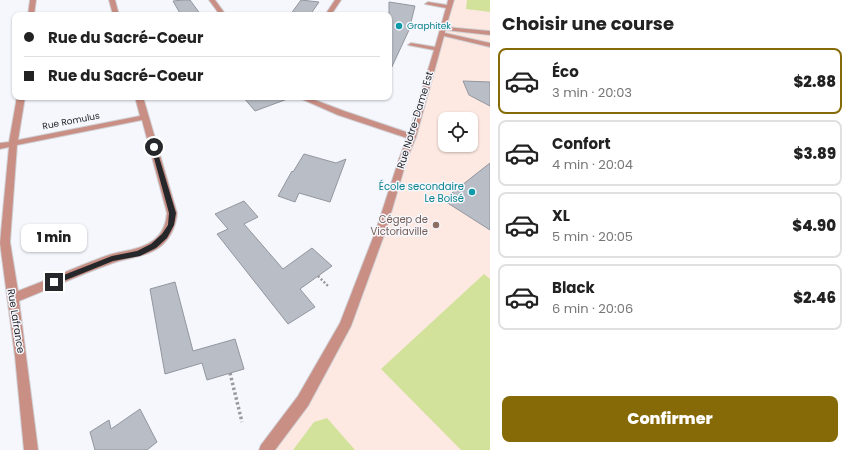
<!DOCTYPE html>
<html lang="fr">
<head>
<meta charset="utf-8">
<style>
	body { margin:0; font-family:Poppins,sans-serif; background:#f2f2f2; color:#222; height:100vh; display:flex; flex-direction:column; font-size:15px; white-space:nowrap }
	* { box-sizing:border-box; margin:0 }
	p { font-size:13px; color:#767676 }
	.icon { flex:none; width:22px; height:22px; fill:none; stroke:currentColor; stroke-width:2; stroke-linecap:round; stroke-linejoin:round }
	.map { position:relative; flex:1; overflow:hidden }
	.panel { display:flex; flex-direction:column; background:#fff; width:360px }
	.panel>* { flex:none }
	.hud { position:absolute; left:12px; top:12px; width:380px; height:88px; border-radius:8px; box-shadow:0 1px 3px #0004; display:grid; align-content:center; height:88px; padding:0 12px; background:#fff }
	.fabs { position:absolute; left:438px; top:112px; display:grid; gap:8px }
	.fabs a { display:grid; place-items:center; width:40px; height:40px; border-radius:8px; background:#fff; box-shadow:0 1px 3px #0004; font-size:20px }
	.end { position:absolute; width:18px; height:18px; margin:-9px; border:5px solid #25272b; background:#fff; box-shadow:0 0 0 2px #fff }
	.from { border-radius:50% }
	.bubble { position:absolute; height:28px; border-radius:8px; background:#fff; box-shadow:0 1px 3px #0004; font-size:13px; font-weight:800; line-height:28px; text-align:center }
	.hud b { display:flex; align-items:center; gap:14px; height:38px; font-size:15px }
	.hud b+b { border-top:1px solid #e0e0e0 }
	.hud i { width:10px; height:10px; background:#222 }
	ul { padding:0; list-style:none }
	li { display:flex; align-items:center; gap:12px; height:66px; margin:0 8px 6px; padding:0 4px; border:2px solid #e0e0e0; border-radius:8px }
	li div { flex:1 }
	li b { display:block; font-size:15px }
	li em { font-style:normal; font-weight:800 }
	li.current { border-color:#866a07 }
	li>.icon { width:36px; height:36px; stroke-width:1.5 }
	h2 { padding:0 12px; font-size:18px; line-height:48px }
	.cta { display:flex; gap:8px; margin-top:auto; padding:8px 12px }
	.cta a { flex:1; height:46px; border-radius:8px; background:#866a07; color:#fff; font-size:16px; font-weight:800; line-height:46px; text-align:center }
	main { display:flex; flex:1; min-height:0 }
	.map>svg:first-child { display:block }
</style>
</head>
<body>
<main>
<div class="map">
<svg width="490" height="450" viewBox="0 0 490 450">
	<rect width="100%" height="100%" fill="#f5f7fd"/>
	<!-- education -->
	<path fill="#fde9e1" fill-rule="evenodd" d="M451 0H490V450H263L345 326 381 230ZM445 119H471V145H445Z"/>
	<!-- green -->
	<g fill="#d2e29a">
		<path d="M467 0H490V12L466 9Z"/>
		<path d="M484 274 490 279V450H461L381 369Z"/>
		<path d="M327 418 355 450H293L314 422Z"/>
	</g>
	<!-- building -->
	<g fill="#b8bdc6" stroke="#92969f">
		<path d="M183 0H190L201 15H181L173 1Z"/>
		<path d="M301 0 319 2 310 15H290Z"/>
		<path d="M389 2 415 6 409 30 389 73Z"/>
		<path d="M463 81 490 82V106L469 95Z"/>
		<path d="M243 97H290V98L255 111Z"/>
		<path d="M304 154 336 163 346 159 330 202 299 193 295 202 278 196 292 171 293 172Z"/>
		<path d="M490 163V230L443 200Z"/>
		<path d="M244 201 258 217 244 224 283 269 312 248 332 266 300 289 315 307 288 324 217 234 228 229 215 214Z"/>
		<path d="M175 282 193 351 235 339 244 369 207 380 202 363 165 374 150 289Z"/>
		<path d="M140 409 157 442 147 450H95L90 432 109 420 111 429Z"/>
	</g>
	<g fill="none" stroke-linecap="round" stroke-linejoin="round">
		<defs>
			<g id="minor">
				<path d="M30 0H36L34 15H28Z"/>
				<path d="M109 0H115L119 15H113Z"/>
				<path d="M209 0H215L226 15H220Z"/>
				<path d="M335 0H341L331 15H325Z"/>
				<path d="M448 0H454L446 27 490 31V35L445 30V33L490 43V47L444 36 416 137 407 159 386 230 351 326 308 406 275 450H259L261 445 298 396 340 323 376 230 399 159 407 138 338 115 297 97H307L344 111 409 133 434 50 408 45 411 43 435 47 446 8 425 4 428 2 447 5Z"/>
				<path d="M17 97H25L18 140 140 116 135 97H143L177 213C176 225 171 237 162 245 147 258 127 257 110 264 79 275 49 289 19 301L38 450H24L15 356 0 243 9 147 0 149V143L9 142ZM142 120 167 213C166 224 163 233 154 240 140 251 122 250 106 256 76 267 47 280 18 291L10 242 17 145Z"/>
			</g>
		</defs>
		<!-- minor casing -->
		<use href="#minor" stroke="#d0d2d7" stroke-width="2"/>
		<!-- path-far1 -->
		<path stroke="#989aa0" stroke-width="2.5" stroke-dasharray="2 2" stroke-linecap="butt" d="M318 276 328 286"/>
		<!-- path -->
		<path stroke="#989aa0" stroke-width="3.5" stroke-dasharray="2.5 2.5" stroke-linecap="butt" d="M230 373 242 422"/>
		<!-- minor -->
		<use href="#minor" fill="#ca8f84" fill-rule="evenodd"/>
	</g>
	<!-- route -->
	<path fill="#25272b" d="M154 145 156 147 176 213 174 225 167 238 156 248 140 256 113 261 56 284H51V280L112 256 137 251 151 244 162 234 168 225 169 213 151 147Z"/>
	<!-- markers -->
	<g fill="#0f9aa8" stroke="#f5f7fd" stroke-width="1.5">
		<circle cx="399" cy="26" r="4"/>
		<circle cx="472" cy="192" r="4"/>
	</g>
	<circle fill="#8d6e63" stroke="#f5f7fd" stroke-width="1.5" cx="436" cy="225" r="4"/>
	<g text-anchor="middle" dominant-baseline="central" stroke-width="3" stroke-linejoin="round" paint-order="stroke">
		<!-- far-culture labels -->
		<g font-size="9" fill="#0d838f" stroke="#f5f7fd" text-anchor="start">
			<text x="407" y="26">Graphitek</text>
		</g>
		<!-- far-street labels -->
		<g font-size="9" fill="#25272b" stroke="#f5f7fd">
			<text transform="translate(71 121) rotate(-11)">Rue Romulus</text>
		</g>
		<!-- street labels -->
		<g font-size="10" fill="#25272b" stroke="#f5f7fd">
			<text transform="translate(415 120) rotate(-73)">Rue Notre-Dame Est</text>
			<text transform="translate(16 321) rotate(81)">Rue Lafrance</text>
		</g>
		<!-- culture labels -->
		<g font-size="10" fill="#0d838f" stroke="#f5f7fd" text-anchor="end">
			<text x="464" y="186">École secondaire<tspan x="464" dy="12">Le Boisé</tspan></text>
		</g>
		<!-- education labels -->
		<g font-size="10" fill="#785e54" stroke="#f5f7fd" text-anchor="end">
			<text x="428" y="219">Cégep de<tspan x="428" dy="12">Victoriaville</tspan></text>
		</g>
	</g>
</svg>
<div class="fabs">
<a><svg class="icon" aria-label="locate" viewBox="0 0 24 24"><circle cx="12" cy="12" r="6"/><path d="M12 2v4M12 18v4M2 12h4M18 12h4"/></svg></a>
</div>
<i class="end from" style="left:154px;top:147px"></i>
<i class="end" style="left:54px;top:282px"></i>
<div class="bubble" style="left:21px;top:224px;width:66px">1 min</div>
<div class="hud">
<b><i class="from"></i>Rue du Sacré-Coeur</b>
<b><i></i>Rue du Sacré-Coeur</b>
</div>
</div>
<section class="panel">
<h2>Choisir une course</h2>
<ul>
<li class="current"><svg class="icon" aria-label="car" viewBox="0 0 24 24"><path d="M5 17H2v-5l4-1 3-4h7l3 4 3 1v5h-3M9 17h6M6 11h13"/><circle cx="7" cy="17" r="2"/><circle cx="17" cy="17" r="2"/></svg><div><b>Éco</b><p>3 min · 20:03</p></div><em>$2.88</em></li>
<li><svg class="icon" aria-label="car" viewBox="0 0 24 24"><path d="M5 17H2v-5l4-1 3-4h7l3 4 3 1v5h-3M9 17h6M6 11h13"/><circle cx="7" cy="17" r="2"/><circle cx="17" cy="17" r="2"/></svg><div><b>Confort</b><p>4 min · 20:04</p></div><em>$3.89</em></li>
<li><svg class="icon" aria-label="car" viewBox="0 0 24 24"><path d="M5 17H2v-5l4-1 3-4h7l3 4 3 1v5h-3M9 17h6M6 11h13"/><circle cx="7" cy="17" r="2"/><circle cx="17" cy="17" r="2"/></svg><div><b>XL</b><p>5 min · 20:05</p></div><em>$4.90</em></li>
<li><svg class="icon" aria-label="car" viewBox="0 0 24 24"><path d="M5 17H2v-5l4-1 3-4h7l3 4 3 1v5h-3M9 17h6M6 11h13"/><circle cx="7" cy="17" r="2"/><circle cx="17" cy="17" r="2"/></svg><div><b>Black</b><p>6 min · 20:06</p></div><em>$2.46</em></li>
</ul>
<div class="cta"><a>Confirmer</a></div>
</section>
</main>
</body>
</html>
